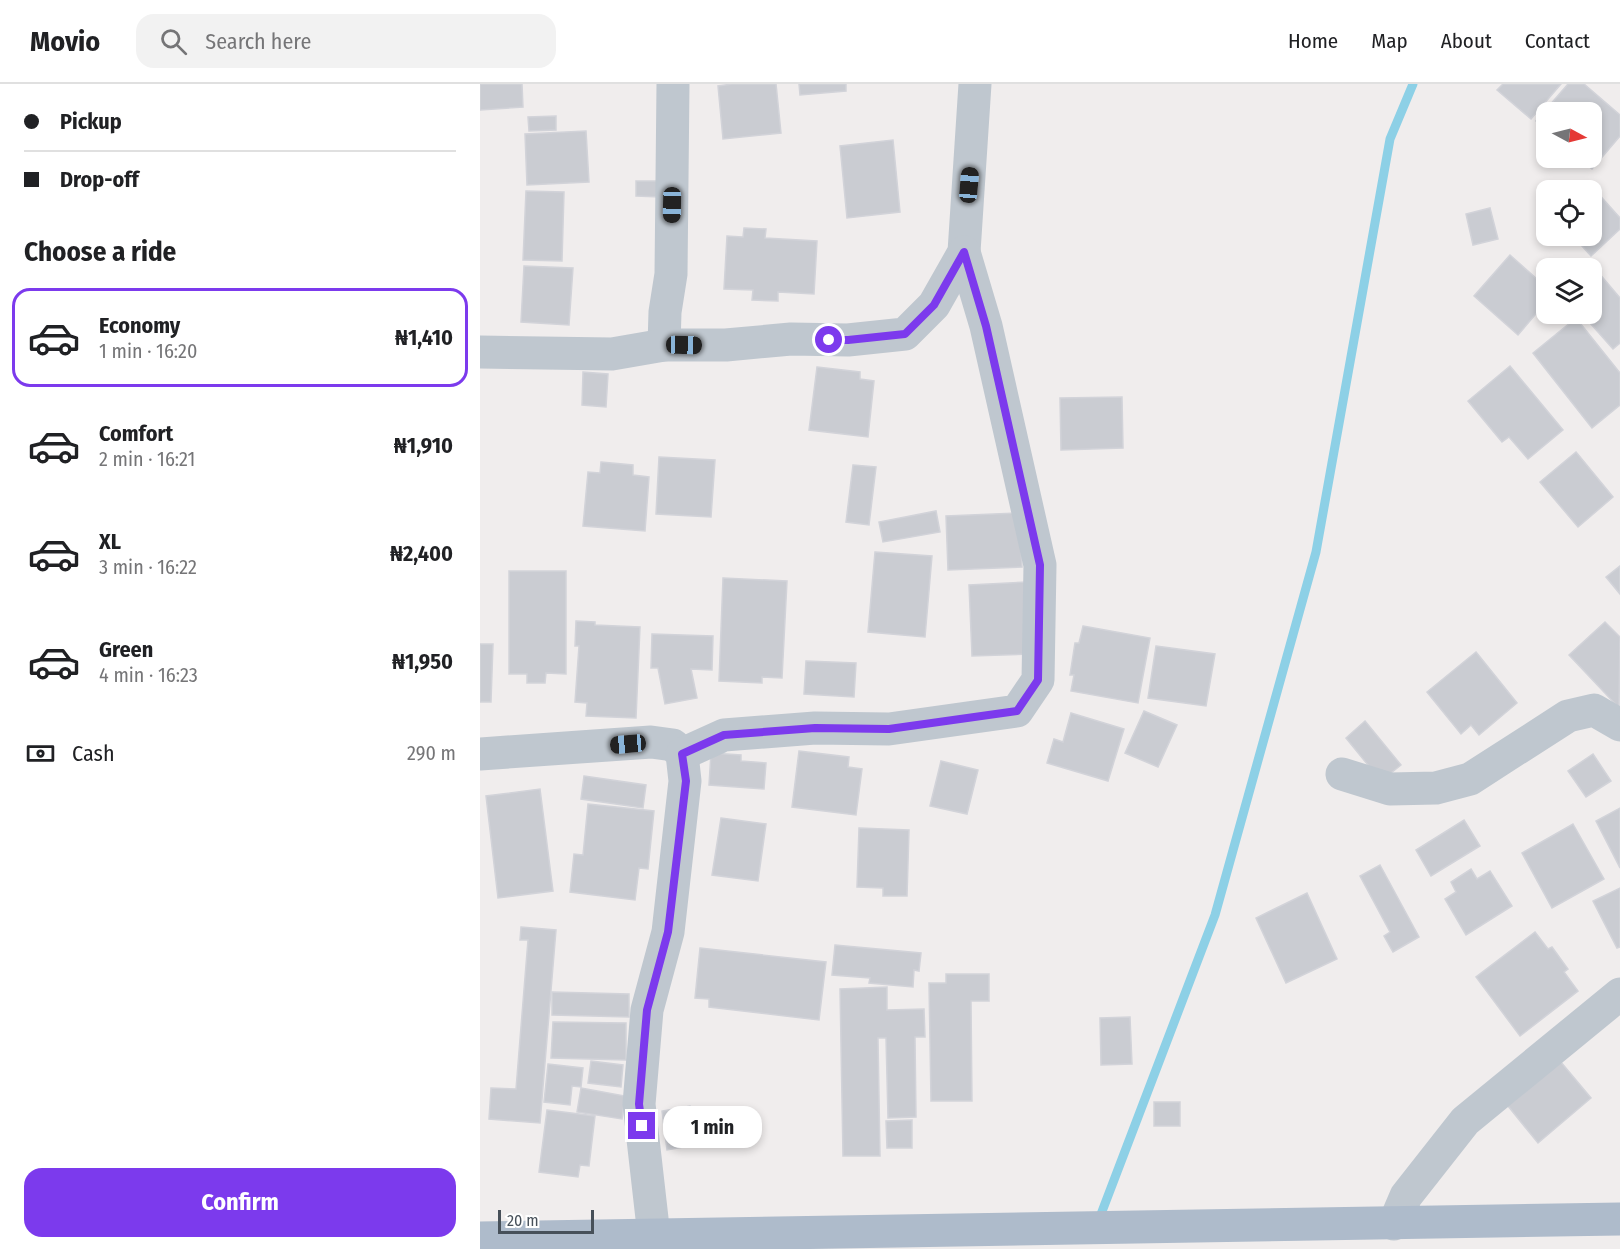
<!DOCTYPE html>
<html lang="en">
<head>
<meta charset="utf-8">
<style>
	body { margin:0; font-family:"Fira Sans Condensed",sans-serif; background:#f2f2f2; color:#202124; height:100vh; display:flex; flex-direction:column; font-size:22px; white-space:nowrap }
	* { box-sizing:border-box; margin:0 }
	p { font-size:20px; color:#757577 }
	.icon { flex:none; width:33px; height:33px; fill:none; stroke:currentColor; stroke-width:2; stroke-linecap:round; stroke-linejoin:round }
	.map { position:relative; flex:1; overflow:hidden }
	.panel { display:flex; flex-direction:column; background:#fff; width:480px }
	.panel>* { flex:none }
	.banner { display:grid; align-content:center; height:132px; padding:0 24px; background:#fff }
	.needle { width:39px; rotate:97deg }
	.controls { position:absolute; left:1056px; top:18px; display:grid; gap:12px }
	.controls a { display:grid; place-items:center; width:66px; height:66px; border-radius:12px; background:#fff; box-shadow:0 3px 9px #0003; font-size:30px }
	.scale { position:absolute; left:18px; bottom:15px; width:96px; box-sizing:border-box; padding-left:6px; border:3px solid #475059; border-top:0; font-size:16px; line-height:21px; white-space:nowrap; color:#475059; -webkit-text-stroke:4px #fff; paint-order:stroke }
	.end { position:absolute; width:27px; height:27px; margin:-14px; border:8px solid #7c3aed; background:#fff; box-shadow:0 0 0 3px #fff }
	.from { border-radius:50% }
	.bubble { position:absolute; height:42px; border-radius:18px; background:#fff; box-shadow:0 3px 9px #0003; font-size:20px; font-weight:700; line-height:42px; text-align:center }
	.car { position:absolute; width:18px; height:36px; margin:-18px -9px; border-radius:8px; box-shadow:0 0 4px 2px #0007; background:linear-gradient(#222 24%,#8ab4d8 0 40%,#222 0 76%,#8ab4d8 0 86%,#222 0) }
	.banner b { display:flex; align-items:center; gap:21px; height:57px; font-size:22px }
	.banner b+b { border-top:2px solid #e0e0e0 }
	.banner i { width:15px; height:15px; background:#202124 }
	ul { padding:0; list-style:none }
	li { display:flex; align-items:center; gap:18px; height:99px; margin:0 12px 9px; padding:0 12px; border:3px solid transparent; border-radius:18px }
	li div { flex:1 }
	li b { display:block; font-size:22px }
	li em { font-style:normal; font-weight:700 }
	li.active { border-color:#7c3aed }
	li>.icon { width:54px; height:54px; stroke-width:1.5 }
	h2 { padding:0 24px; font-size:27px; line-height:72px }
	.pay { display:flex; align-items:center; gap:15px; height:66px; padding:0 24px; font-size:22px }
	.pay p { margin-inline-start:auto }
	.action { display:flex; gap:12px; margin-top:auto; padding:12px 24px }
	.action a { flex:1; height:69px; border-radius:18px; background:#7c3aed; color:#fff; font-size:24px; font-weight:700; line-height:69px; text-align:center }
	header { display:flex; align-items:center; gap:36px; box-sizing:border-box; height:84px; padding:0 30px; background:#fff; border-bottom:2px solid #e0e0e0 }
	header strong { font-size:28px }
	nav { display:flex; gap:33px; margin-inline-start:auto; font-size:21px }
	.search { width:420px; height:54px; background:#f2f2f2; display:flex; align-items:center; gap:15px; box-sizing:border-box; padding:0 21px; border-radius:18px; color:#757577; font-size:22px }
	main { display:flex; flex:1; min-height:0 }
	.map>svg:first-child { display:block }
</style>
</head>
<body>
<header>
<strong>Movio</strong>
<div class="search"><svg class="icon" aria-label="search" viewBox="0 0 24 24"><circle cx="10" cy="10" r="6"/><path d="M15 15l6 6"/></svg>Search here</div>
<nav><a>Home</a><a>Map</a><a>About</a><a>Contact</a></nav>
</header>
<main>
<section class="panel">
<div class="banner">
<b><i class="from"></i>Pickup</b>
<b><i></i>Drop-off</b>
</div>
<h2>Choose a ride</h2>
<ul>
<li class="active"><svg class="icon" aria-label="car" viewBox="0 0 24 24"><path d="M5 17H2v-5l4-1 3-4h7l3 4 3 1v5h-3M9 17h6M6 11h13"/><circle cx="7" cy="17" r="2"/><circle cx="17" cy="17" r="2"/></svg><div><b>Economy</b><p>1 min · 16:20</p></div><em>₦1,410</em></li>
<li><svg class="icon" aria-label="car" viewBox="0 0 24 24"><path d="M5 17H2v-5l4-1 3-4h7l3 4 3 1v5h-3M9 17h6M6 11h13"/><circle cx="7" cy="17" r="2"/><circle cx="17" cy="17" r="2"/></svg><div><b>Comfort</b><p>2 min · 16:21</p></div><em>₦1,910</em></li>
<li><svg class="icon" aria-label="car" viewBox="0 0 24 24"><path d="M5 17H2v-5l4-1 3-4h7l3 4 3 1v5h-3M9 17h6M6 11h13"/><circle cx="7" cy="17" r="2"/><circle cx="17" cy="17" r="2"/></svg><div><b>XL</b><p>3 min · 16:22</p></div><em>₦2,400</em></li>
<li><svg class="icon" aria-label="car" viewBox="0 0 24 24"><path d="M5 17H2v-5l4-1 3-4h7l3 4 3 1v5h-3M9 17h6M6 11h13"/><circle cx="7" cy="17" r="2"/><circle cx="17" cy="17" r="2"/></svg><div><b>Green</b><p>4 min · 16:23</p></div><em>₦1,950</em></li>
</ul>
<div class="pay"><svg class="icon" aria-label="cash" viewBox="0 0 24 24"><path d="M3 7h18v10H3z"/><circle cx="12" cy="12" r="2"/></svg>Cash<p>290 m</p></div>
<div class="action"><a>Confirm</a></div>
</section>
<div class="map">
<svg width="1140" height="1165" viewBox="0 0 1140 1165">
	<rect width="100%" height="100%" fill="#f0eded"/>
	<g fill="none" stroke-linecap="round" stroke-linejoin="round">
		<!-- stream -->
		<path stroke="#8dd0e6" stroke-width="9" d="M618 1138 735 831 836 468 910 55 933 0"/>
	</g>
	<!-- building -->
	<g fill="#caccd2" stroke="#d2d3d9" stroke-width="1.5">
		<path d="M0 0H42L43 23 0 26Z"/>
		<path d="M252 0H296L301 49 243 55 238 2Z"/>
		<path d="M319 0H366V7L320 11Z"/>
		<path d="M1023 0H1081L1051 35 1017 6Z"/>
		<path d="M1088 0H1104L1140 31V52L1112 85 1099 74H1112V28H1066V46L1056 37Z"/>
		<path d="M76 32V46L49 47 48 33Z"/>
		<path d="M106 47 109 98 47 101 45 50Z"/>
		<path d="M413 56 420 128 367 134 360 62Z"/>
		<path d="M156 97H181L180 113 156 112Z"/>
		<path d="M1115 106 1140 134V145L1111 172 1093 152H1112V109Z"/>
		<path d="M46 107 84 108 82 177 43 176Z"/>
		<path d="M1010 124 1018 155 993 161 986 130Z"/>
		<path d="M264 144 286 145 285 154 337 157 334 210 298 208V217L272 216 273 206 244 205 247 152 263 153Z"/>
		<path d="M1030 171 1066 203V218L1038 251 994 212Z"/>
		<path d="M44 182 93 184 89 241 41 238Z"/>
		<path d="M1118 188 1140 214V259L1133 265 1102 230H1112V194Z"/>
		<path d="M1096 234 1140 289V321L1112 344 1053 269Z"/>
		<path d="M1030 282 1083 346 1048 375 1029 353 1022 358 988 317Z"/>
		<path d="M337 283 380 288V295L394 297 388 353 329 346Z"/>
		<path d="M103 288 128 290 126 323 102 321Z"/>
		<path d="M642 313 643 364 581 366 580 314Z"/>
		<path d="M1096 368 1133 413 1098 443 1060 398Z"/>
		<path d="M179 373 235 376 231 433 176 430Z"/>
		<path d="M121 378 153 381V391L169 393 165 447 103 442 108 388 120 389Z"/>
		<path d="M373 381 396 383 389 441 366 438Z"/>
		<path d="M456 427 460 448 403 458 399 438Z"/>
		<path d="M539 429 542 483 468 486 466 432Z"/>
		<path d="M395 468 452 472 445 553 388 548Z"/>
		<path d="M1140 482V510L1126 493Z"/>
		<path d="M29 487H86V590L66 589 65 599H47V590H29Z"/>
		<path d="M243 494 307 497 302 594 282 593V599L239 597Z"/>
		<path d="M548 498 551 570 492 572 489 501Z"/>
		<path d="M96 537 115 538V541L160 543 156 634 106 632 107 619 95 618 99 562H95Z"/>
		<path d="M1125 538 1140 553 1139 624 1089 571Z"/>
		<path d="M603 542 670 554 658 619 591 607 594 591H590L595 559H599Z"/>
		<path d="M172 550 233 552 232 586 211 585 217 614 185 620 178 584H171Z"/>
		<path d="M0 560H13L11 618H0Z"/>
		<path d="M676 562 735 570 726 622 668 614Z"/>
		<path d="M996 568 1037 619 999 651 991 641 981 650 947 608Z"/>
		<path d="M326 577 376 579 374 613 324 610Z"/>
		<path d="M664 627 697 641 678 683 645 669Z"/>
		<path d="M591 629 644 645 628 697 567 679 574 655 583 658Z"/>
		<path d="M885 637 921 681 901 697 866 654Z"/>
		<path d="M319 667 369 673 368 683 382 685 376 731 312 723Z"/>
		<path d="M231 669 261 671V677L286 679 284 705 229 701Z"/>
		<path d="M1113 670 1131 697 1106 713 1088 687Z"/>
		<path d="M461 677 498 686 487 730 450 722Z"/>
		<path d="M104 692 166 701 163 724 101 715Z"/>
		<path d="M60 705 73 807 18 814 6 712Z"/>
		<path d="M108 720 174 727 168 785 159 784 155 816 90 808 94 770 103 771Z"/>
		<path d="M1140 724V784L1116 737Z"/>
		<path d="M241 734 286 740 278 797 232 791Z"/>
		<path d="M984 736 1000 762 951 792 936 766Z"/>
		<path d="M1093 740 1124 795 1072 824 1042 769Z"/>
		<path d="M379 744 429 746 427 812H403V804L377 803Z"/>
		<path d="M900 781 939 853 913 868 904 852 910 848 880 792Z"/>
		<path d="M991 785 997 795 1010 787 1032 822 986 851 965 815 976 808 971 798Z"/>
		<path d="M1140 804V863L1137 864 1113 817Z"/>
		<path d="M827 809 857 875 806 899 776 834Z"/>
		<path d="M41 843 76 846 60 1039 9 1035 11 1004 36 1005 48 856H40Z"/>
		<path d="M1055 848 1068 865 1072 863 1088 885 1084 888 1098 907 1040 952 996 893Z"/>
		<path d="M355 861 441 869 439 887 434 886 433 903 389 899 390 894 352 891Z"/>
		<path d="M220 864 346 878 339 936 229 923V915L215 914Z"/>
		<path d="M466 890H509V917H491L492 1017H451L449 899H466Z"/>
		<path d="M407 903V926L444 925 445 953H435L436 1033 408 1034 406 954H398L400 1072H363L360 905Z"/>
		<path d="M72 908 149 910V933L72 931Z"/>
		<path d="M650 933 652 980 621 981 620 934Z"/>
		<path d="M73 938 146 939V976L71 974Z"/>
		<path d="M111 977 143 981 141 1003 108 999Z"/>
		<path d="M1080 977 1111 1014 1058 1059 1028 1022Z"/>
		<path d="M68 980 103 984 101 1003 92 1002 90 1021 64 1018Z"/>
		<path d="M101 1004 145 1012 142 1035 97 1028Z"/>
		<rect x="674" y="1018" width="26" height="24"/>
		<path d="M210 1022 216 1061 187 1066 182 1027Z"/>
		<path d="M67 1026 115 1032 109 1082 100 1081 98 1093 59 1088Z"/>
		<path d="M432 1036V1064H407L406 1037Z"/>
	</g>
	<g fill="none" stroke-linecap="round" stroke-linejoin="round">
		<!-- minor -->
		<g stroke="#bfc7cf" stroke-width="33">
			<path d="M184 261 185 228 191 190 193 0"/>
			<path d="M0 268 132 270 184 261H246L311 255 368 256 425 250 454 221 484 168 495 0"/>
			<path d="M0 670 171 658 193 661 202 670 205 697 188 848 167 926 159 1020 174 1152"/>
			<path d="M202 670 244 651 335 644 409 645 537 627 558 596 560 481 506 242 484 168"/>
			<path d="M862 690 910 705 956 704 990 695 1088 632 1114 626 1140 641"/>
			<path d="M914 1140 926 1112 985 1037 1140 910"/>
		</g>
		<!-- major -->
		<path stroke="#aebbcb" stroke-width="33" d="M0 1154 1140 1135"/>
	</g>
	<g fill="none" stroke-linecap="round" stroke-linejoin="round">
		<!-- route -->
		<path stroke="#7c3aed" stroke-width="8" d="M162 1042 159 1020 167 926 188 848 206 697 202 670 244 651 335 644 409 645 537 627 558 596 560 481 506 242 484 168 454 221 425 250 368 256H349"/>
	</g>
</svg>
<div class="controls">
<a><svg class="needle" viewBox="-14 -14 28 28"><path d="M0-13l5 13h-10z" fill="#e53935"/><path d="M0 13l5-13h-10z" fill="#757577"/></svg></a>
<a><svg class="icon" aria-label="locate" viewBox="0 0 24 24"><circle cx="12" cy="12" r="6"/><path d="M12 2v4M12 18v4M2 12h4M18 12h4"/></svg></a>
<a><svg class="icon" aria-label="layers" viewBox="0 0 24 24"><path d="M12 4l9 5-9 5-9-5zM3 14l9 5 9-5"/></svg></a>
</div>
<div class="scale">20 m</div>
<i class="end from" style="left:349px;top:256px"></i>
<i class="end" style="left:162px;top:1042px"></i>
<div class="bubble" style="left:183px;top:1022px;width:99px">1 min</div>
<i class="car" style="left:489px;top:101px;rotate:5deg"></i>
<i class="car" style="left:192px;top:121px;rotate:181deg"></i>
<i class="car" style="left:204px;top:261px;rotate:91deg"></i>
<i class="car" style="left:148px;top:660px;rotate:265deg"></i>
</div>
</main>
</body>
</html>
